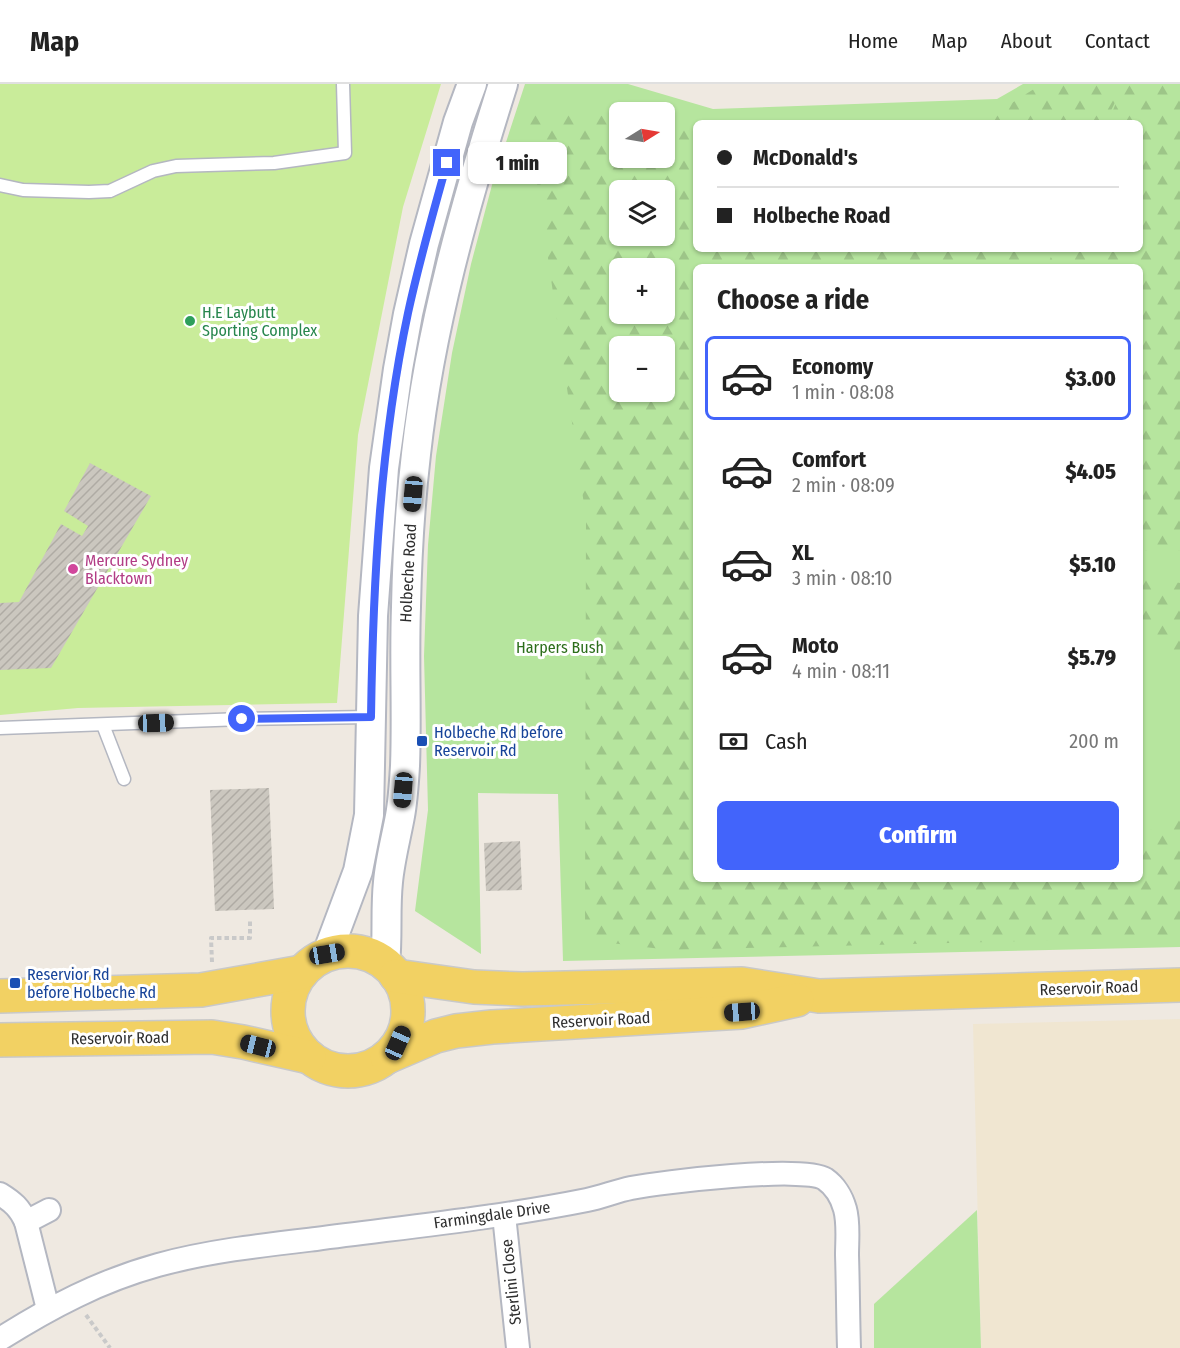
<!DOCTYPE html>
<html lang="en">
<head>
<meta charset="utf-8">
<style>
	body { margin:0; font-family:"Fira Sans Condensed",sans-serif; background:#f6f6f6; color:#222; height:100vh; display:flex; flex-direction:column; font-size:22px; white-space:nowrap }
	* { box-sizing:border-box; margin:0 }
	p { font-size:20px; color:#767676 }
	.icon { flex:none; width:33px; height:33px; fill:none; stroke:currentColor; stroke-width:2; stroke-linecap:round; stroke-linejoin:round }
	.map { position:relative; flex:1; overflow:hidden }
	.drawer { position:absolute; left:693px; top:180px; width:450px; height:618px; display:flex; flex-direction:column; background:#fff; border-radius:9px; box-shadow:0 2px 4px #0004 }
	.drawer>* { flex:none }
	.hud { position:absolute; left:693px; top:36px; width:450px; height:132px; border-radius:9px; box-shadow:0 2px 4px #0004; display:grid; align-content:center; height:132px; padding:0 24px; background:#fff }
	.needle { width:39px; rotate:79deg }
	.fabs { position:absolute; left:609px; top:18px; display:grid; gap:12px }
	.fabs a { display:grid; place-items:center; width:66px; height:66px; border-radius:9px; background:#fff; box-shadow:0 2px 4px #0004; font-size:30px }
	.end { position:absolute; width:27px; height:27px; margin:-14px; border:8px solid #4264fb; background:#fff; box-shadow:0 0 0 3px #fff }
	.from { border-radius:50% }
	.bubble { position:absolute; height:42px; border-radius:9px; background:#fff; box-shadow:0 2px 4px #0004; font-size:20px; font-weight:800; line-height:42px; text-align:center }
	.car { position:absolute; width:18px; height:36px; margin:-18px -9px; border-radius:8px; box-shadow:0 0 4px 2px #0007; background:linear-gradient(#222 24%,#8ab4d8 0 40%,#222 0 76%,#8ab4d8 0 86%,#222 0) }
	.hud b { display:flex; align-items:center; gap:21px; height:57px; font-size:22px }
	.hud b+b { border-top:2px solid #e0e0e0 }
	.hud i { width:15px; height:15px; background:#222 }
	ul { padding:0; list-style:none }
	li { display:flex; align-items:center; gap:18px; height:84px; margin:0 12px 9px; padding:0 12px; border:3px solid transparent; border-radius:9px }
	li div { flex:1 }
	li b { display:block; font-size:22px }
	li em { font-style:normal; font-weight:800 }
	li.on { border-color:#4264fb }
	li>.icon { width:54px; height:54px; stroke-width:1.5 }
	h2 { padding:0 24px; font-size:27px; line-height:72px }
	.pay { display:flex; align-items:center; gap:15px; height:66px; padding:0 24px; font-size:22px }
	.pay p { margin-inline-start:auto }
	.primary-button { display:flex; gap:12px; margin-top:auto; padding:12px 24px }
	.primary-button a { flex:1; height:69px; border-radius:9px; background:#4264fb; color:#fff; font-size:24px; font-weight:800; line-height:69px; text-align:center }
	header { display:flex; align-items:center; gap:36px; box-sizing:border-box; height:84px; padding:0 30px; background:#fff; border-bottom:2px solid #e0e0e0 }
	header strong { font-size:28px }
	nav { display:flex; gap:33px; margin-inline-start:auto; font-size:21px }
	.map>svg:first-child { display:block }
</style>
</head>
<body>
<header>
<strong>Map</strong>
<nav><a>Home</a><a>Map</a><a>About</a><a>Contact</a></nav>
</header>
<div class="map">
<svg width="1180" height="1264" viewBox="0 0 1180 1264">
	<defs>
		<pattern id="forest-firs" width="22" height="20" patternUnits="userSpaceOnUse" patternTransform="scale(1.5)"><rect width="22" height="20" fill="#b6e59e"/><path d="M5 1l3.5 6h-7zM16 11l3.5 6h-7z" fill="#9dc588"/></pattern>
		<pattern id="building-hatch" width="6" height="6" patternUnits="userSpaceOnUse" patternTransform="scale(1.5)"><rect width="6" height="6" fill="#cbc7bf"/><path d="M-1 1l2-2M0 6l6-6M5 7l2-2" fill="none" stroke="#afaba4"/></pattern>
	</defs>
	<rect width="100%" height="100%" fill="#efe9e1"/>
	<!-- education -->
	<path fill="#f0e6d1" d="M1180 935V1264H981L973 940Z"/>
	<!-- grass -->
	<g fill="#b6e59e" fill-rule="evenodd">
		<path d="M525 0H628L713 25 997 15 1023 0H1180V863L563 877 558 710 478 709 481 870 415 827 428 726 424 572 428 461 436 372 452 269 471 180 492 101ZM620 28H664V74H620ZM696 39H1140V165H696ZM620 106H664V152H620ZM696 183H1140V795H696ZM620 184H664V230H620ZM620 262H664V308H620Z"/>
		<path d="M977 1126 981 1264H874V1220Z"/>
	</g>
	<!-- forest -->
	<g fill="url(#forest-firs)" fill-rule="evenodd">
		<path d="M1042 0H1180V467H1140V183H1047L1054 165H1140V39H1108L1121 6 1105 39H980Z"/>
		<path d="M526 24 619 33 620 74H664L665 38 696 41V165H1046L1041 175 1027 183H696V795H1140V748L1145 750 1180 725V853L670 866 585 856 586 434ZM620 106H664V152H620ZM620 184H664V230H620ZM620 262H664V308H620Z"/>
		<path d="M1147 493 1180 499V572L1140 546V494Z"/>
	</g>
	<!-- pitch -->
	<path fill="#c9ec9a" d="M0 0H441L403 123 358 351 337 619 78 624 0 631Z"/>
	<!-- building -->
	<g fill="url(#building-hatch)">
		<path d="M90 379 151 412 51 584 0 586V519L19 518 61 440 82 452 88 442 64 427Z"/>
		<path d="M269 704 274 825 215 827 210 706Z"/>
		<path d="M520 757 522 806 486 807 484 759Z"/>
	</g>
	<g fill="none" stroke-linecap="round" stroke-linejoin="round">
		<defs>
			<g id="service">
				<path d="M0 101 23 106 89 108 110 107 153 87 176 82 274 79 345 69 343 0"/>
				<path d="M103 641 124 695"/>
				<path d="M0 644 242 635 371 633"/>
			</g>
			<g id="minor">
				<path d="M0 1110C13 1118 20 1124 26 1138"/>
				<path d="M504 1131 518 1264"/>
				<path d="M48 1225 26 1138 49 1126"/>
				<path d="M0 1255C51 1223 100 1197 158 1181 209 1167 264 1161 316 1155 406 1143 497 1134 587 1116 602 1113 616 1107 631 1104 662 1098 804 1081 825 1095 835 1102 842 1114 845 1125 849 1139 847 1156 847 1171 848 1202 848 1233 849 1264"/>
			</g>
			<g id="tertiary">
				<path d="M327 870 358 787 369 731 373 532 384 384 398 285 408 230 424 160 458 38 472 0"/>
				<path d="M385 880C388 852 385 826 388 798 390 776 396 754 400 732 403 716 404 698 405 682 407 629 404 576 406 523 407 472 410 421 416 370 430 243 465 121 503 0"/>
			</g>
			<g id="primary">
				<circle cx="348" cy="927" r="60"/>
				<path d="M396 892 474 903 522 905 742 900 819 912 1180 901"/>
				<path d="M0 912 201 906 302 888"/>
				<path d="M0 956 212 953 243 958 309 973"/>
				<path d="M387 973 436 952 456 947 492 943 742 928 797 916"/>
			</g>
		</defs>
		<!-- service casing -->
		<use href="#service" stroke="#b4b7c1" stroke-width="15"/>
		<!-- minor casing -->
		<use href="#minor" stroke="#b4b7c1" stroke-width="26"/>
		<!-- tertiary casing -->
		<use href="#tertiary" stroke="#b4b7c1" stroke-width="32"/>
		<!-- primary casing -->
		<use href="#primary" stroke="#c9c9c9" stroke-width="36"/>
		<!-- path -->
		<g stroke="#c9c9c9" stroke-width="4" stroke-dasharray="4.5 3" stroke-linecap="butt">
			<path d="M212 878 211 854H250V835"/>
			<path d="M86 1231 110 1264"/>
		</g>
		<!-- service -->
		<use href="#service" stroke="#fff" stroke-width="12"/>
		<!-- minor -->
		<use href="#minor" stroke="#fff" stroke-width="22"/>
		<!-- tertiary -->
		<use href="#tertiary" stroke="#fff" stroke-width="28"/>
		<!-- primary -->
		<use href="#primary" stroke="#f2d163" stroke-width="33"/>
	</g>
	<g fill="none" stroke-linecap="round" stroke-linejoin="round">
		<!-- route -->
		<path stroke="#4264fb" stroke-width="8" d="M242 635 371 633C373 499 380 361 408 229 419 178 433 129 447 79"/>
	</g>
	<!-- markers -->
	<circle fill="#2e9e5b" stroke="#fff" stroke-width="2" cx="190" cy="237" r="6"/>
	<circle fill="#d1479c" stroke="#fff" stroke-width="2" cx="73" cy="485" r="6"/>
	<g fill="#1a4fb4" stroke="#fff" stroke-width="2">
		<rect x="416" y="651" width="12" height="12" rx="3"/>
		<rect x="9" y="893" width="12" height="12" rx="3"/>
	</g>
	<g text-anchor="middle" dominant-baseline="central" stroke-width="6" stroke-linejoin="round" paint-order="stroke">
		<!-- leisure labels -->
		<g font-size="16" fill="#27864d" stroke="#fff" text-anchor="start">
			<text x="202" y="228">H.E Laybutt<tspan x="202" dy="18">Sporting Complex</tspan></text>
		</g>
		<!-- hotel labels -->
		<g font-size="16" fill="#b23c85" stroke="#fff" text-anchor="start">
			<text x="85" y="476">Mercure Sydney<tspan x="85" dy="18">Blacktown</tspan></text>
		</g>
		<!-- street labels -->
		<g font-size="16" fill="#2e2e2e" stroke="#fff">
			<text transform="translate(408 489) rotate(-87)">Holbeche Road</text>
			<text transform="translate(1089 904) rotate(-2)">Reservoir Road</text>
			<text transform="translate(601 936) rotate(-3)">Reservoir Road</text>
			<text transform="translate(120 954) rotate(-1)">Reservoir Road</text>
			<text transform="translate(492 1131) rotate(-8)">Farmingdale Drive</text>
			<text transform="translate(511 1198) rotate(-96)">Sterlini Close</text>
		</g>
		<!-- park labels -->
		<g font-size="16" fill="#2c6e1b" stroke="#fff">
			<text x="560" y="563">Harpers Bush</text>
		</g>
		<!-- transit labels -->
		<g font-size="16" fill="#164399" stroke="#fff" text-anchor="start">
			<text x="434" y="648">Holbeche Rd before<tspan x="434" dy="18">Reservoir Rd</tspan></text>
			<text x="27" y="890">Reservior Rd<tspan x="27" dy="18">before Holbeche Rd</tspan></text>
		</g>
	</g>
</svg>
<div class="fabs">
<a><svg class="needle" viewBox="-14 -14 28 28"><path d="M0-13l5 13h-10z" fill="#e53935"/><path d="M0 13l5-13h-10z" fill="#767676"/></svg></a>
<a><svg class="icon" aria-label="layers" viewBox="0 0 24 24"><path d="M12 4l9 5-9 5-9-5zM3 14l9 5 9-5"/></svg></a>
<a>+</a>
<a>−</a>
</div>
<i class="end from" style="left:242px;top:635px"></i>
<i class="end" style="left:447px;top:79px"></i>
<div class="bubble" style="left:468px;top:58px;width:99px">1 min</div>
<i class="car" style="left:413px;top:410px;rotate:185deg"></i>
<i class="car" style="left:156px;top:639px;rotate:88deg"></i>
<i class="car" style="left:403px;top:706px;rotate:185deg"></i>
<i class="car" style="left:327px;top:870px;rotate:80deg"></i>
<i class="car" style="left:742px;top:928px;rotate:266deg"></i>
<i class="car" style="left:398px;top:959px;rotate:24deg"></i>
<i class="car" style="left:258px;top:962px;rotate:284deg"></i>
<div class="hud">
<b><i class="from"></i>McDonald's</b>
<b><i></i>Holbeche Road</b>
</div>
<section class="drawer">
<h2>Choose a ride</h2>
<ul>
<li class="on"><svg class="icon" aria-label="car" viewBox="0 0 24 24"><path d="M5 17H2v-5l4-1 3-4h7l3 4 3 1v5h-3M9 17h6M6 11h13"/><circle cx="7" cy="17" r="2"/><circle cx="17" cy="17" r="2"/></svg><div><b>Economy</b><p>1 min · 08:08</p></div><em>$3.00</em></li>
<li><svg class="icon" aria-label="car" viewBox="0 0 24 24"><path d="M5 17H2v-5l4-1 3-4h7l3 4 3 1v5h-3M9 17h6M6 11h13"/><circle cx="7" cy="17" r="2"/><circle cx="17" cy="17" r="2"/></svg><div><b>Comfort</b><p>2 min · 08:09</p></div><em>$4.05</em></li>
<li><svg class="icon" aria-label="car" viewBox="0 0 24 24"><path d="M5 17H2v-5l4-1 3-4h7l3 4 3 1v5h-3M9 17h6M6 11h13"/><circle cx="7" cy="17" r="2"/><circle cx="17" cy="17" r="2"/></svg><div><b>XL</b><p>3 min · 08:10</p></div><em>$5.10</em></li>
<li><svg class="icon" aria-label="car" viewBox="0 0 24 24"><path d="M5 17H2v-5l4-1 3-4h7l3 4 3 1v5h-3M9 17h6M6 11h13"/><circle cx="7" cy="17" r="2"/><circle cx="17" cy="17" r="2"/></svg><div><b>Moto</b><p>4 min · 08:11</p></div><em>$5.79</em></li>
</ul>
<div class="pay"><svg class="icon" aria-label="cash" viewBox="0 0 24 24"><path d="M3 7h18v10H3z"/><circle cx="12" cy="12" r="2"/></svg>Cash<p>200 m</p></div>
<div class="primary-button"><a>Confirm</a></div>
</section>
</div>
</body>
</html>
